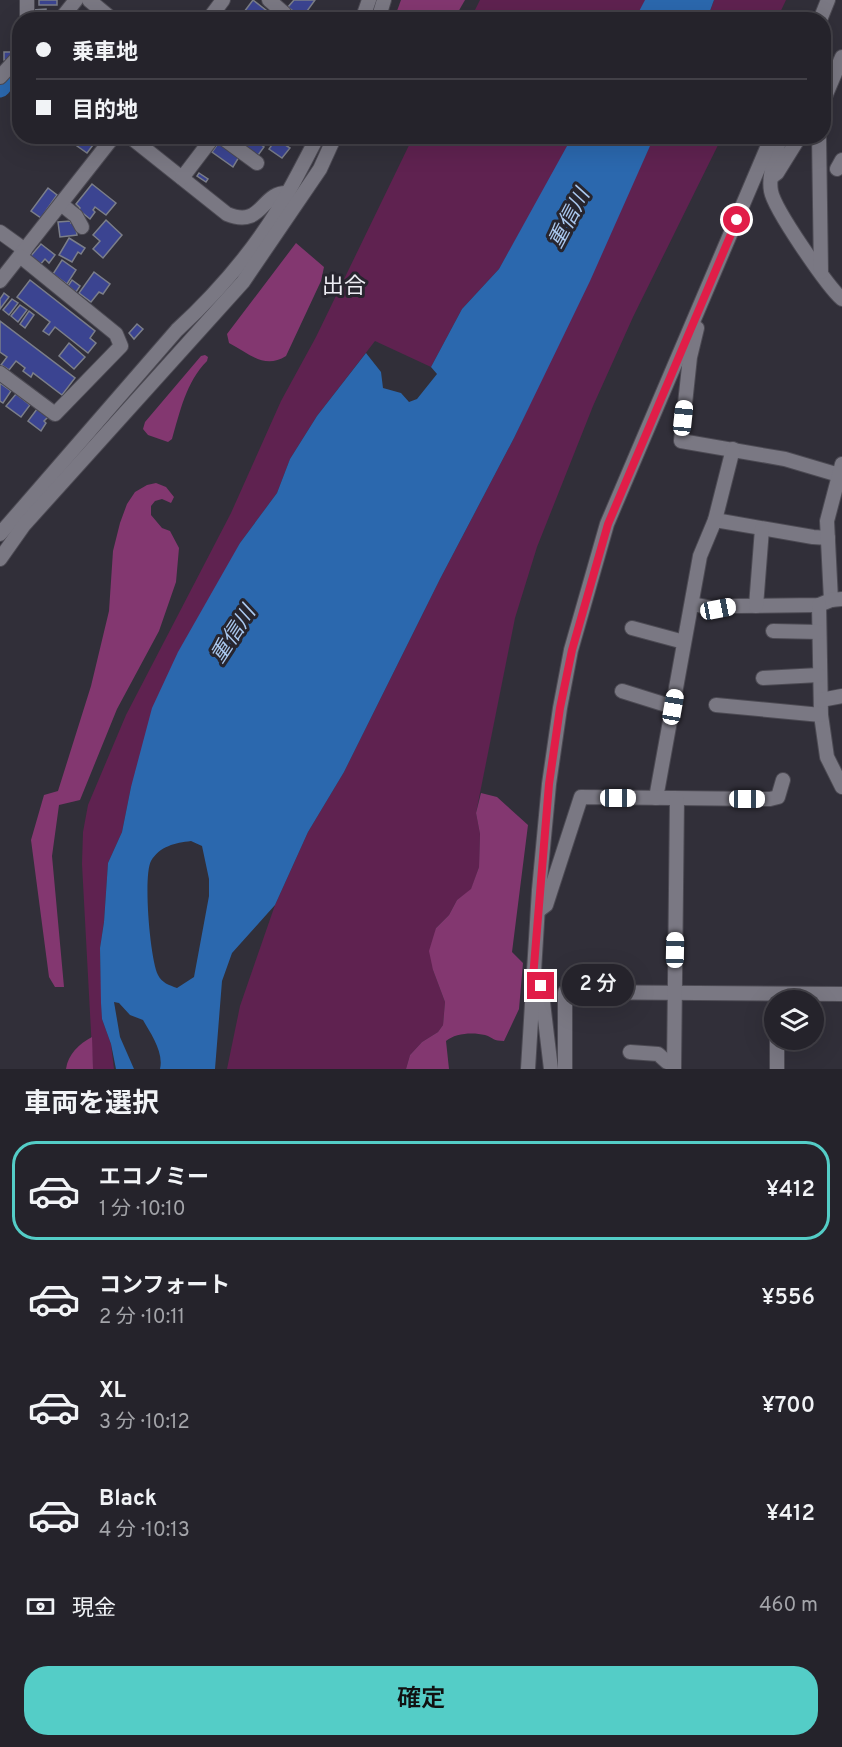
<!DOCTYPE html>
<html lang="ja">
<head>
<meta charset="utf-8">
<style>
	body { margin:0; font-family:Overpass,"Noto Sans JP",sans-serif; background:#312f37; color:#f1f3f6; height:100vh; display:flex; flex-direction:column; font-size:22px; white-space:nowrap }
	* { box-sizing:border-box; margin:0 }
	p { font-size:20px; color:#a3a4a9 }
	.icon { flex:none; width:33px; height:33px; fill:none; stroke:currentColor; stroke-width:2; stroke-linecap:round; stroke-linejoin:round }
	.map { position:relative; height:1069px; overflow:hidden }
	.side { display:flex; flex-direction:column; background:#25232b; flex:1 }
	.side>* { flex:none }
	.hud { position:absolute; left:12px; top:12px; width:819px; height:132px; border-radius:24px; box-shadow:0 6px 24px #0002,0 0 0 2px #424047; display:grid; align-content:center; height:132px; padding:0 24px; background:#25232b }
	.tools { position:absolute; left:764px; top:990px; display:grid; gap:12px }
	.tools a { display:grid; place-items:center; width:60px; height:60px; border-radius:50%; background:#25232b; box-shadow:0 6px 24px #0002,0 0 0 2px #424047; font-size:30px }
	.end { position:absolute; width:27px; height:27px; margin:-14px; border:8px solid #e11d48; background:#fff; box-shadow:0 0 0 3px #fff }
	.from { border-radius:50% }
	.bubble { position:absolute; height:42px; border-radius:21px; background:#25232b; box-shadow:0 6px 24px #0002,0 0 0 2px #424047; font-size:20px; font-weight:600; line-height:42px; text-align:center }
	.car { position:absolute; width:18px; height:36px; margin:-18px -9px; border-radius:8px; box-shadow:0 0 4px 2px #0007; background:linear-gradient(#fff 24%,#345 0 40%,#fff 0 76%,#345 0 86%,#fff 0) }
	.hud b { display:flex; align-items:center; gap:21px; height:57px; font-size:22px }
	.hud b+b { border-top:2px solid #424047 }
	.hud i { width:15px; height:15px; background:#f1f3f6 }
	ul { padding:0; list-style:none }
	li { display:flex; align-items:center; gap:18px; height:99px; margin:0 12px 9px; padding:0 12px; border:3px solid transparent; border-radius:24px }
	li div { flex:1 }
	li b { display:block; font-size:22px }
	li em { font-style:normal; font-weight:600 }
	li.active { border-color:#54cdc7 }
	li>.icon { width:54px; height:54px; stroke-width:1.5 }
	h2 { padding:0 24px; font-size:27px; line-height:72px }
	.pay { display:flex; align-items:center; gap:15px; height:66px; padding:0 24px; font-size:22px }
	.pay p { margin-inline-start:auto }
	.button { display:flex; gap:12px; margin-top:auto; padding:12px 24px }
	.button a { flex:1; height:69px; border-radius:24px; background:#54cdc7; color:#111; font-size:24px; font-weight:600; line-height:69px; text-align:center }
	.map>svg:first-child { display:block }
</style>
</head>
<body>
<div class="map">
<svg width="842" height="1069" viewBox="0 0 842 1069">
	<rect width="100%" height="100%" fill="#312f39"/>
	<!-- green -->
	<g fill="#5f2250">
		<path d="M480 0H648L638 19 470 20Z"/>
		<path d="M714 0H786L777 19 707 20Z"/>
		<path d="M413 137H574L499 269 462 309 431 367 375 341 317 416 290 459 277 493 240 543 131 787 122 832 108 863 104 922 100 948 102 1019 111 1044 114 1069H93L82 864 83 832 88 805 126 715 231 513 281 401 316 337Z"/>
		<path d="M654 137H722L633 317 593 406 537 547 515 618 476 813 480 834 479 867 471 890 457 900 449 915 436 928 433 970 445 1002 443 1025 438 1032 422 1042 410 1055 406 1069H227L240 1006 275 905 308 832 344 772 440 579 514 438Z"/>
	</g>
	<!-- forest -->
	<g fill="#833770">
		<path d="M401 0H465L454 19H394Z"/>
		<path d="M296 243 324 267 321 281 286 356C264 370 249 353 229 343L227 334Z"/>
		<path d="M205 355 208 357 207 361C186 382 180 412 172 439L168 442 148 435 143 429 145 422 201 356Z"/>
		<path d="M156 483 166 487 174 497 171 503 162 499 155 501 151 506V515L162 528 170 531 179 548 176 582 159 631 117 709 80 800 59 805 52 856 64 987H55L49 977 31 840 44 795 58 791 91 686 109 611 113 551 120 523 127 504 135 492 147 485Z"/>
		<path d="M481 793 497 797 528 825 512 952 523 963 519 1009 504 1041C493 1041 494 1038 485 1035 473 1032 455 1033 446 1041L449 1069H406L410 1055 422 1042 438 1032 443 1025 445 1002 433 970 429 951 436 928 449 915 457 900 471 889 479 867 480 834 476 813Z"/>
		<path d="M92 1037 93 1069H66C68 1054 79 1044 92 1037Z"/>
	</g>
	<!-- water -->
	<g fill="#2b68ae" fill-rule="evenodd">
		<path d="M645 0H714L707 19H635Z"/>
		<path d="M572 137H654L590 281 514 438 440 579 344 772 308 832 275 905 232 953 222 981 215 1069H160C164 1052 151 1034 143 1020L130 1015 119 1003 114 1002 120 1037 134 1069H116L111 1044 102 1019 101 1003 100 948 104 922 108 863 122 832 131 787 152 708 178 652 240 543 277 493 290 459 317 416 366 353 381 372 383 388 401 393 409 402 417 399 437 374 431 367 462 309 499 269ZM191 841 202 846 209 879V896L194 977 177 988C169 985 162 983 158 975 150 959 143 876 151 861 160 846 175 843 191 841Z"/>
	</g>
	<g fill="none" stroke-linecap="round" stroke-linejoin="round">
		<!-- river -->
		<path stroke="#2b68ae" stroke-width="21" d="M0 87 20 62"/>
	</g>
	<!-- building -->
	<g fill="#3b4491" stroke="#7b7e89" stroke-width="1.5">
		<rect x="39" y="0" width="18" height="5"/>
		<path d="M253 0 267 11 260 20H238Z"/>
		<path d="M294 0H315L302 18 288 7Z"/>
		<path d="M46 9V20H33V10Z"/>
		<path d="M4 52H11L10 60H4Z"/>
		<path d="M73 136H99V137L87 153 70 141Z"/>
		<path d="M231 136H245L240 143Z"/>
		<path d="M248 136 264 147 256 158 241 147Z"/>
		<path d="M276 139 290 148 282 158 269 149Z"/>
		<path d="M219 142 239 157 233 167 212 152Z"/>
		<path d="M199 173 208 179 206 182 197 176Z"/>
		<path d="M92 184 116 203 106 215 95 207 93 210 95 212 90 219 79 210 80 208 76 204Z"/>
		<path d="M48 188 57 195 41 218 31 211Z"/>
		<path d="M106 220 122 235 103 258 93 249 100 241 93 235Z"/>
		<path d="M71 221V223L75 222 77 235 60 237 58 222Z"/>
		<path d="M69 238 85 248 81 254 78 252 72 262 59 255Z"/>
		<path d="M41 244 55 255 49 263 45 259 39 266 29 258Z"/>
		<path d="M62 260 76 270 67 284 53 274Z"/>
		<path d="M94 272 110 284 103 294 99 292 91 302 79 293Z"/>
		<path d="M30 280 95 331 90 338 96 343 88 353 55 327 49 335 43 331 50 322 17 297Z"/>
		<path d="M72 280 80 286 76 292 68 286Z"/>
		<path d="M4 293 9 297 0 309V299Z"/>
		<path d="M12 299 18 303 9 315 3 310Z"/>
		<path d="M20 305 27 310 18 322 11 316Z"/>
		<path d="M29 311 34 315 25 328 20 324Z"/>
		<path d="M0 321 75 378 62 395 33 373 31 377 23 371 25 368 16 361 9 370 1 365 7 357 0 352Z"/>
		<path d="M137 324 143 329 134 339 129 333Z"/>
		<path d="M69 343 85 357 74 369 59 356Z"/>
		<path d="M0 383 11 391 3 403 0 401Z"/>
		<path d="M16 394 30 405 21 417 6 406Z"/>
		<path d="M37 409 48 417 44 421 46 423 41 431 28 421Z"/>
	</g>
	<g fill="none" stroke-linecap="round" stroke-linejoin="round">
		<defs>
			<g id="minor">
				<path d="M27 0V20"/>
				<path d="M89 0 113 20"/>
				<path d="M269 0 284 13 288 20"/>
				<path d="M60 20 76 0"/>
				<path d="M208 20 223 0"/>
				<path d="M362 20 369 0"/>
				<path d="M378 20 384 0"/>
				<path d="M820 20 828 0"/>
				<path d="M0 77 20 55"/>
				<path d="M824 99 842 57"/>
				<path d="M129 136 227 214C263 229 261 191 288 193"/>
				<path d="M220 136 257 163"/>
				<path d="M777 136 779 141C776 156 768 175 771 191 774 209 828 287 842 299"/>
				<path d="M819 136 821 272"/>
				<path d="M837 169 842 160"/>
				<path d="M773 176 777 173 800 136"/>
				<path d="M182 178 214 136"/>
				<path d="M61 204 76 216 82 227"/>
				<path d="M0 232 25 250"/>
				<path d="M0 281 114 136"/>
				<path d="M697 328 690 357 681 441 785 459 839 475"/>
				<path d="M0 373 55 414 121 346 116 334 20 256"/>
				<path d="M715 520 813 537 828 538"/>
				<path d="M0 534 177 330C214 296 249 256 276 213 291 189 304 162 318 136"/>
				<path d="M0 559 24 525 243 282 320 169 335 136"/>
				<path d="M831 600 827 521 842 464"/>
				<path d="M692 604 718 609 734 606 819 605 831 600 842 599"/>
				<path d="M819 605 821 715 827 757 842 787"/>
				<path d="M756 606 762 529"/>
				<path d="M632 628 684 642"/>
				<path d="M773 631 819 632"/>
				<path d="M763 678 819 675"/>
				<path d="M622 691 673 707"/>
				<path d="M821 700 842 696"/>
				<path d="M716 705 821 715"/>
				<path d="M656 798 700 556 715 520 733 449"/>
				<path d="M538 911 546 905 581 797 770 799 778 797 783 780"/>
				<path d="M533 978 541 986 551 1069"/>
				<path d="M630 1052 658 1054 667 1062 674 1063"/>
				<path d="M528 1069 539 890 549 784 560 708 571 650 607 524 772 136"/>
				<path d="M565 1069V992L842 994"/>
				<path d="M674 1069 677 799"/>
				<path d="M777 1069V1040"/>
			</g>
		</defs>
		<!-- minor casing -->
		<use href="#minor" stroke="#4c4a53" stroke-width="16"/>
		<!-- minor -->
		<use href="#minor" stroke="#7a7883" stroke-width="14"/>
	</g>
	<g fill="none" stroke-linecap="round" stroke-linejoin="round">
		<!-- route -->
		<path stroke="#e11d48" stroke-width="8" d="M541 986 533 978 549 784 560 708 572 650 608 524 737 220"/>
	</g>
	<g text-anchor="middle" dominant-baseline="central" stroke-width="6" stroke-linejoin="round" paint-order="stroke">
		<!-- water labels -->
		<g font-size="21" font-style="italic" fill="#aac8ee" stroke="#27252e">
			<text transform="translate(570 219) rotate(-62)">重信川</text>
			<text transform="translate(234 635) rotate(-57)">重信川</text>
		</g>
		<!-- quarter labels -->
		<g font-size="22" fill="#eeedf4" stroke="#27252e">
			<text x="344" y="287">出合</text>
		</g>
	</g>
</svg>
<div class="tools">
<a><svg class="icon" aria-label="layers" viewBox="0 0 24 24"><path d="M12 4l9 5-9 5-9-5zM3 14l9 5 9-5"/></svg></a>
</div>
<i class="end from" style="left:737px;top:220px"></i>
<i class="end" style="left:541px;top:986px"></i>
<div class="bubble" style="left:562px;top:964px;width:72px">2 分</div>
<i class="car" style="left:683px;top:418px;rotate:6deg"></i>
<i class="car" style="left:718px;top:609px;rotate:79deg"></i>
<i class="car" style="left:673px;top:707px;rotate:10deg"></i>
<i class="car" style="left:618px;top:798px;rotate:90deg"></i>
<i class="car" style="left:747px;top:799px;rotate:90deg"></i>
<i class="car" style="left:675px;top:950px;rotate:1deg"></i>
<div class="hud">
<b><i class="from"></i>乗車地</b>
<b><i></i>目的地</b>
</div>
</div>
<section class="side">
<h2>車両を選択</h2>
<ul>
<li class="active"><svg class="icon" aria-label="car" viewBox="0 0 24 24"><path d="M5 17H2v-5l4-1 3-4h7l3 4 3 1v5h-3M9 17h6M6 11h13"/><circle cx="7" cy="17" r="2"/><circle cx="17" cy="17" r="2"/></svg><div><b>エコノミー</b><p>1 分 · 10:10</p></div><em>¥412</em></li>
<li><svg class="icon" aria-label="car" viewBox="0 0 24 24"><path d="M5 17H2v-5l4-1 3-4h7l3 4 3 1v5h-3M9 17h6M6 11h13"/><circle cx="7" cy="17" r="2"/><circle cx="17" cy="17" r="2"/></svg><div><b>コンフォート</b><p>2 分 · 10:11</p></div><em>¥556</em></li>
<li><svg class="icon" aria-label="car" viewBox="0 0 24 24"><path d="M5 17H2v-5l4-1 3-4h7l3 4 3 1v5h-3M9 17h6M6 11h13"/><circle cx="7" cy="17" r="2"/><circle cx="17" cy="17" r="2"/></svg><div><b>XL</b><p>3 分 · 10:12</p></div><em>¥700</em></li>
<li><svg class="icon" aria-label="car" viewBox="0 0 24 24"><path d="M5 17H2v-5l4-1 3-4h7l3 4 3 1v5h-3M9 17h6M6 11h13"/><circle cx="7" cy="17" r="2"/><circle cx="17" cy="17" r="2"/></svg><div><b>Black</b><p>4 分 · 10:13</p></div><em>¥412</em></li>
</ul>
<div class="pay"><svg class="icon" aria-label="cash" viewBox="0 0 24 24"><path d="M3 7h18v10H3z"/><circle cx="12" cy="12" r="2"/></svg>現金<p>460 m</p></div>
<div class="button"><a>確定</a></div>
</section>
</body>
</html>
